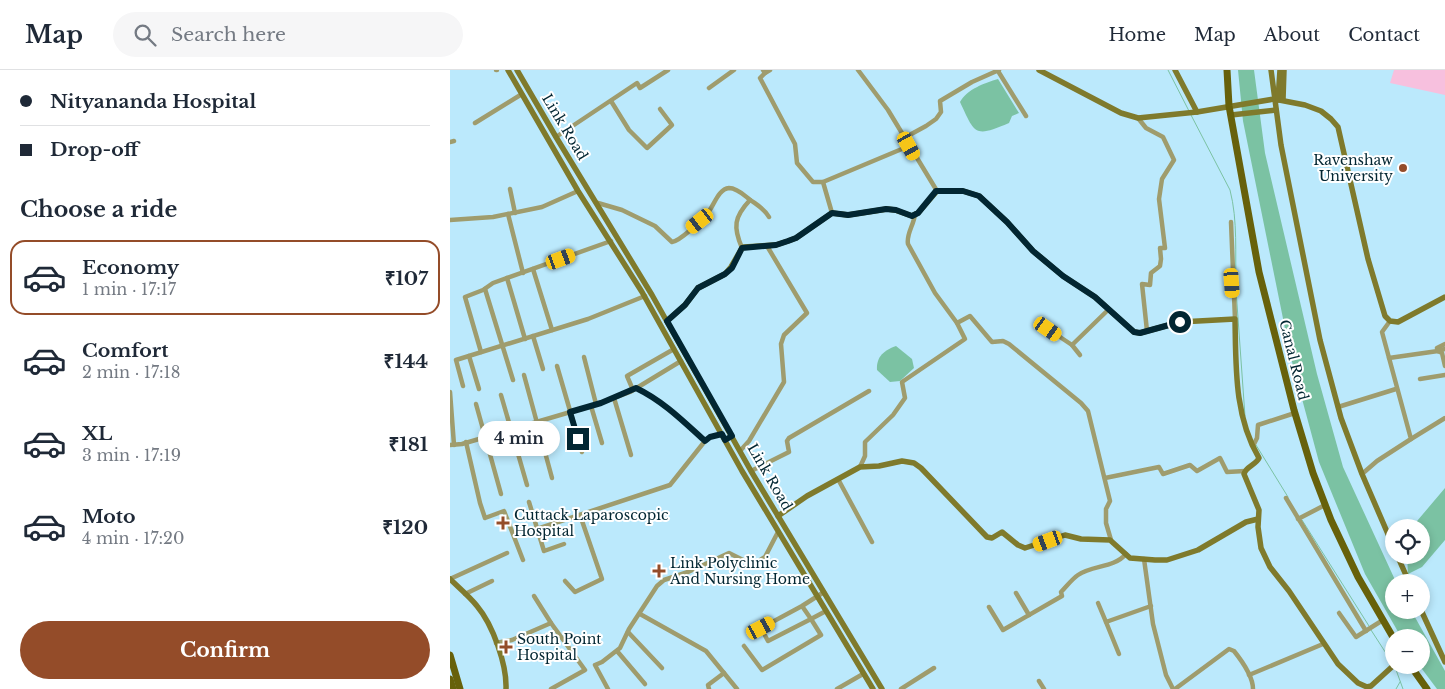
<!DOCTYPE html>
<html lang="en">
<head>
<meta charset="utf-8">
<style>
	body { margin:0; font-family:"Libre Baskerville",serif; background:#f6f6f7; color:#1f2937; height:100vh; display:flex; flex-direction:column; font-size:19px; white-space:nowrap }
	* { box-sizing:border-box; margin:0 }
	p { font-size:16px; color:#747a83 }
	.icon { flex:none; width:28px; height:28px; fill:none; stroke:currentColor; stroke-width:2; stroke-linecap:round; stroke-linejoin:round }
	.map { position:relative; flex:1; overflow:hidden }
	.side { display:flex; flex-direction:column; background:#fff; width:450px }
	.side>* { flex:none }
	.guide { display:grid; align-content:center; height:110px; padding:0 20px; background:#fff }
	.tools { position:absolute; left:935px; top:449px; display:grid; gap:10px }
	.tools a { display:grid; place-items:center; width:45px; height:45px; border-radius:50%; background:#fff; box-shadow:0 2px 8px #0003; font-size:25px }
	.end { position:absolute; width:22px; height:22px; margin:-11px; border:6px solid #022632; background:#fff; box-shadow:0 0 0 2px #fff }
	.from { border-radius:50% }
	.bubble { position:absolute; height:35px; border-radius:18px; background:#fff; box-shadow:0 2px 8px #0003; font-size:16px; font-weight:700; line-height:35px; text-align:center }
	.car { position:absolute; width:15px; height:30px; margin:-15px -8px; border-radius:6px; box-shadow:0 0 4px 1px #0007; background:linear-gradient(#f5c518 24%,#345 0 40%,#f5c518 0 76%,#345 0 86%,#f5c518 0) }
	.guide b { display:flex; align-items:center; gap:18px; height:48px; font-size:19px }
	.guide b+b { border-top:1px solid #e0e1e3 }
	.guide i { width:12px; height:12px; background:#1f2937 }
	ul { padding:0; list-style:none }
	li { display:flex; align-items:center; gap:15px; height:75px; margin:0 10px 8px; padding:0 10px; border:2px solid transparent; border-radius:15px }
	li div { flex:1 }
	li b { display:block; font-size:19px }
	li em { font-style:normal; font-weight:700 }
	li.selected { border-color:#944c29 }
	li>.icon { width:45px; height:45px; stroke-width:1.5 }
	h2 { padding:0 20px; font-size:22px; line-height:60px }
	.primary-button { display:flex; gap:10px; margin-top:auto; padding:10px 20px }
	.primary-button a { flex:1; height:58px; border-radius:30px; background:#944c29; color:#fff; font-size:20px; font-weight:700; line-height:58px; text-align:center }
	header { display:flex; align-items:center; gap:30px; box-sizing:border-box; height:70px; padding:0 25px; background:#fff; border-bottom:1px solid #e0e1e3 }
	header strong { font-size:24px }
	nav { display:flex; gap:28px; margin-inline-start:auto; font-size:18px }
	.search { width:350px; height:45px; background:#f6f6f7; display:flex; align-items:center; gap:12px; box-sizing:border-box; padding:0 18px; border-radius:28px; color:#747a83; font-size:19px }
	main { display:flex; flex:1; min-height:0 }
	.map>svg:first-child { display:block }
</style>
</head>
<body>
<header>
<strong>Map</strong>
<div class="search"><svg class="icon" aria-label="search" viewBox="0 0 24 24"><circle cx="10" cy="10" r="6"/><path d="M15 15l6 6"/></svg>Search here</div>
<nav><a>Home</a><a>Map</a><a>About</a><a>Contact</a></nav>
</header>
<main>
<section class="side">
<div class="guide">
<b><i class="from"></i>Nityananda Hospital</b>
<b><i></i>Drop-off</b>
</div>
<h2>Choose a ride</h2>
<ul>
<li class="selected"><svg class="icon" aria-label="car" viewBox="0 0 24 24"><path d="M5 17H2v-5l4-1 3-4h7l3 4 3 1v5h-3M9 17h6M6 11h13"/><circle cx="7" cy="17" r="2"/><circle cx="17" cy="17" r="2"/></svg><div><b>Economy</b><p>1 min · 17:17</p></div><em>₹107</em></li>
<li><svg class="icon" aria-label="car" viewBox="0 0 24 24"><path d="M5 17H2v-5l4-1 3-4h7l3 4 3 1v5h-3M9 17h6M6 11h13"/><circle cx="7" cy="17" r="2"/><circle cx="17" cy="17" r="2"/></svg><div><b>Comfort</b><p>2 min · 17:18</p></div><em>₹144</em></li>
<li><svg class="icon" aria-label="car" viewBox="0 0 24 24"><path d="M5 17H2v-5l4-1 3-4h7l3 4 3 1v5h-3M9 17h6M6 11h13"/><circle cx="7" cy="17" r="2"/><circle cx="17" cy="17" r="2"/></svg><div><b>XL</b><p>3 min · 17:19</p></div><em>₹181</em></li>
<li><svg class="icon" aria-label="car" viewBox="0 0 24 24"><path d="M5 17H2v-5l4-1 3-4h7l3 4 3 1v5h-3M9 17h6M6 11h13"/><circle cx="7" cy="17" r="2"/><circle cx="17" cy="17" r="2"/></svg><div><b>Moto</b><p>4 min · 17:20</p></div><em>₹120</em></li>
</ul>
<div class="primary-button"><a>Confirm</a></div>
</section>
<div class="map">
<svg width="995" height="619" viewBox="0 0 995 619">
	<rect width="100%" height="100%" fill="#bbe9fc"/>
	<!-- green -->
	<path fill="#f7c0de" d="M944 0H995V25L940 13Z"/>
	<!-- water -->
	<g fill="#7bc2a3">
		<path d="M788 0H804L815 83 867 304 893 397 946 512H944V540H961L995 601V619H987L969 595H971V568L951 567 915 504 869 392 841 288 793 51Z"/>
		<path d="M548 9 569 43 562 46 559 53C524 68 525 64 510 32 517 19 535 13 548 9Z"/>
		<path d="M446 276 462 289 464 298 450 311 440 312 427 300C426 286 435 280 446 276Z"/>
		<path d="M995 418V470L972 497 958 504 957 485H971V458L962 457Z"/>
	</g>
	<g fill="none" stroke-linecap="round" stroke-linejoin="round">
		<!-- stream -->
		<g stroke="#7bc2a3" stroke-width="1">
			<path d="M718 0 739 41"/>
			<path d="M741 45 780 120C788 151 785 184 786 216"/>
			<path d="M786 220 795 346"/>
			<path d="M806 375 838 427"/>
			<path d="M852 450 919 556"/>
			<path d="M921 560 943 594"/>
			<path d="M945 597 953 619"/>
			<path d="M946 619 950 612"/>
		</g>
		<!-- street -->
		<g stroke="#9f9c6d" stroke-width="4.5">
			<path d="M46 0H47"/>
			<path d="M313 0 315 3 320 0"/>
			<path d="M408 0 438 40 487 121"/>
			<path d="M548 1 576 46"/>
			<path d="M315 3 310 8 345 74 347 93 363 112H373"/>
			<path d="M259 18 284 0"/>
			<path d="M161 31 179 60 197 78 222 55 210 39"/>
			<path d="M688 48 696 58 713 67 724 90 712 109 709 129 715 178H710L711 189 710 196 701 203 700 215 692 214 697 261"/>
			<path d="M25 53 72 24"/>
			<path d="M106 67 187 13 190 18 218 0"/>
			<path d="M454 68 476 56 486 49 491 42 490 31 522 12 549 0"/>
			<path d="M0 72 4 71"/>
			<path d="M60 119 65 143"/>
			<path d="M148 133 172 140 205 156 222 172C230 171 251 151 257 144 264 136 268 119 279 118 287 118 294 125 299 129 307 135 314 138 319 147"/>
			<path d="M382 143 373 112 459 76"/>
			<path d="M58 144 73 203"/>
			<path d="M465 144C464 155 456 164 458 174L485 223 507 253 520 246 542 272 553 271 559 274 631 333 638 341 660 431 656 439V453L661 470"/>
			<path d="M0 150 43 147 92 137 128 121"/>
			<path d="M781 152 785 249"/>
			<path d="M292 178C283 157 284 147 300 130"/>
			<path d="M83 199 102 260"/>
			<path d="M57 208 75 269"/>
			<path d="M35 219 63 310"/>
			<path d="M598 259 622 275 659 239"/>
			<path d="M83 266 93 299"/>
			<path d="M622 275 630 285"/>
			<path d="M988 281 987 278 995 274"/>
			<path d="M988 281 995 279"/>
			<path d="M31 282 15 227 33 220 43 213 161 171"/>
			<path d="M19 286 29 319"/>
			<path d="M134 287 146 334"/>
			<path d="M939 288 988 281 992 283 995 296"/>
			<path d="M107 296 132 382"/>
			<path d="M74 305 102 408"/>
			<path d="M970 309 995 305"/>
			<path d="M13 316 6 290 138 249 195 226"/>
			<path d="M186 318C213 331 233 351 255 371"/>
			<path d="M183 320 177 306 224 279"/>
			<path d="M0 322 4 375"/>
			<path d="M51 325 77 415"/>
			<path d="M164 328 181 385"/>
			<path d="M26 334 51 424"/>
			<path d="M141 336 152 373"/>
			<path d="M888 337 946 319"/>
			<path d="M961 369 995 348"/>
			<path d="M16 372 30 433 35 448 54 441 73 490"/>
			<path d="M0 375 12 374 151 333 180 322 231 291"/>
			<path d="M803 376 807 368 808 355 845 343"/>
			<path d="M290 381 299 371 334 312 331 274 334 265 357 243 317 176"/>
			<path d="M410 397 415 386V372L443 345 455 328 452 312 515 269 507 253"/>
			<path d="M301 401 339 382 337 371 339 368 419 321"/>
			<path d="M912 404 927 391 961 369 932 262 940 251"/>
			<path d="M655 408 709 397 713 404 740 395 747 401 770 388 777 402 795 401"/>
			<path d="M388 409 422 472"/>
			<path d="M836 428 916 561"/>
			<path d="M79 432 94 481 114 474"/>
			<path d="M848 449 875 435"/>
			<path d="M87 459 220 415 255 371 260 367 272 364"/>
			<path d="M694 489 703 554 716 605 723 619"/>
			<path d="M0 509 57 483"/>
			<path d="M115 511 125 522 152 509 130 445"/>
			<path d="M566 523 579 545"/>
			<path d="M15 524 42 511"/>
			<path d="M84 526 101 553"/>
			<path d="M648 533 656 552 701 536"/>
			<path d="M352 536 311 558 318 571 361 549 352 536 374 522"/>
			<path d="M539 537 553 560 612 526 611 522C616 517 622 509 628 505 643 495 664 498 676 484"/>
			<path d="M889 543 906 567 933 550"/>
			<path d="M190 544 256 581 287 619"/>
			<path d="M656 552 669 584"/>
			<path d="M178 562 212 598"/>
			<path d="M46 573 62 570 101 553 135 600 101 619"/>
			<path d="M294 576 312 600 371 565 361 549 376 541"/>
			<path d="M167 581 195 614"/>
			<path d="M799 605 873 574"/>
			<path d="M589 611 594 619"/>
			<path d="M158 619 145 595 152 592 170 578 179 559 207 516 214 510 238 502 279 483 297 492 304 494 315 487 328 462"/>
			<path d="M259 619 258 615 274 603"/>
			<path d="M387 619 413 604"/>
			<path d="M451 619 484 598"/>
			<path d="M725 619 779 579 784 581C792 591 803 606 803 619"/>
		</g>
		<!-- secondary -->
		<g stroke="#7f7a2c" stroke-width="5.5">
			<path d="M58 0 128 121 192 222 292 401 423 619"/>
			<path d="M67 0 106 67 202 225 301 401 432 619"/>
			<path d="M589 0 671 43 688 48 747 42 824 29 855 35 871 41 881 49 888 57 918 189 935 246 940 251 948 252 995 227"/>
			<path d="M725 0 747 42"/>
			<path d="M821 0 831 75 870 270 891 348 912 404 944 478"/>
			<path d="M828 30 830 0"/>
			<path d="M833 30 834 0"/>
			<path d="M781 45 826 40"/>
			<path d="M217 251 235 235 248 218 275 204 281 197 292 178 294 177 326 175 338 171 346 168 382 143 398 145 437 139 445 140 462 146 468 143 487 121H513L529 126 557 152 583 181 613 206 645 227 684 262 690 263 730 252 785 249C786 296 784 346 809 388 806 395 796 396 794 404L809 440 808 457 811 478 820 497 839 521 888 594 908 613 917 617 921 616 944 595"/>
			<path d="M328 446 357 426 410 397 429 396 452 391 464 393 471 398 537 467 542 468 552 462 568 475 575 478 615 465 631 469 660 470 680 488 705 490H717L748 480 796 452 808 449"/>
			<path d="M947 485 959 512"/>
			<path d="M0 509C9 518 19 526 27 536 43 555 57 595 56 619"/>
			<path d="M971 540 995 592"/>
		</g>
		<!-- primary -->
		<g stroke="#67610b" stroke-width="7">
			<path d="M777 0 779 36 809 202 844 340 863 403 881 450 908 507 944 569"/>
			<path d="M0 585 10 619"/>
			<path d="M960 595 977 619"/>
			<path d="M0 609 3 619"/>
		</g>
	</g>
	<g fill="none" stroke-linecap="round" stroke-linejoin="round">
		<!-- route -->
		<path stroke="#022632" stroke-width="6" d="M128 369 120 342 151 333 186 318C213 331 233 351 255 371L260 367 272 364 275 370 282 366 217 251 235 235 248 218 275 204 282 198 292 178 326 175 338 171 346 168 382 143 398 145 436 139 446 140 462 146 468 143 486 121H513L529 126 557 152 583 181 613 206 645 227 684 262 690 263 730 252"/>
	</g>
	<!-- markers -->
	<g fill="#944c29" stroke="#fff" stroke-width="2">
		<circle cx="953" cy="98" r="5"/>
		<path d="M50.5 445.5h5v5h5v5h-5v5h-5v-5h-5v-5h5z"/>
		<path d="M206.5 493.5h5v5h5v5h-5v5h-5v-5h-5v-5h5z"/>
		<path d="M53.5 569.5h5v5h5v5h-5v5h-5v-5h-5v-5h5z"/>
	</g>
	<g text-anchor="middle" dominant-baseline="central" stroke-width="4" stroke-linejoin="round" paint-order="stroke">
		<!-- street labels -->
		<g font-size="14" fill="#022632" stroke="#fff">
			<text transform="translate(115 57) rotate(59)">Link Road</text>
			<text transform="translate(844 290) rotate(76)">Canal Road</text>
			<text transform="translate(320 407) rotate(60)">Link Road</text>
		</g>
		<!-- poi labels -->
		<g font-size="14" fill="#022632" stroke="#fff" text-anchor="start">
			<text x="943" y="90" text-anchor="end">Ravenshaw<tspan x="943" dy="16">University</tspan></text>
			<text x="64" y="445">Cuttack Laparoscopic<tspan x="64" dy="16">Hospital</tspan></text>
			<text x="220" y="493">Link Polyclinic<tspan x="220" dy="16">And Nursing Home</tspan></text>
			<text x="67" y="569">South Point<tspan x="67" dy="16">Hospital</tspan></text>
		</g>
	</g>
</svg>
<div class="tools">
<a><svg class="icon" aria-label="locate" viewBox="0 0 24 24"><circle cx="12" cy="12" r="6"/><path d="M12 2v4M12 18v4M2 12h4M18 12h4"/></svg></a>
<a>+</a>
<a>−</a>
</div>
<i class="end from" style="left:730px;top:252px"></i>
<i class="end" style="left:128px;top:369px"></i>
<div class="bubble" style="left:28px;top:351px;width:82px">4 min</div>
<i class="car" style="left:459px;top:76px;rotate:151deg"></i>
<i class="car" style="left:250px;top:151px;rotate:232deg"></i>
<i class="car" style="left:111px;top:189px;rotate:70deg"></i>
<i class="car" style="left:782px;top:213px;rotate:176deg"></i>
<i class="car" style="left:598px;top:259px;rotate:125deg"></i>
<i class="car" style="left:598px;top:471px;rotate:250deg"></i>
<i class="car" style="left:311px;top:558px;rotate:62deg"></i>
</div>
</main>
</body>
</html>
